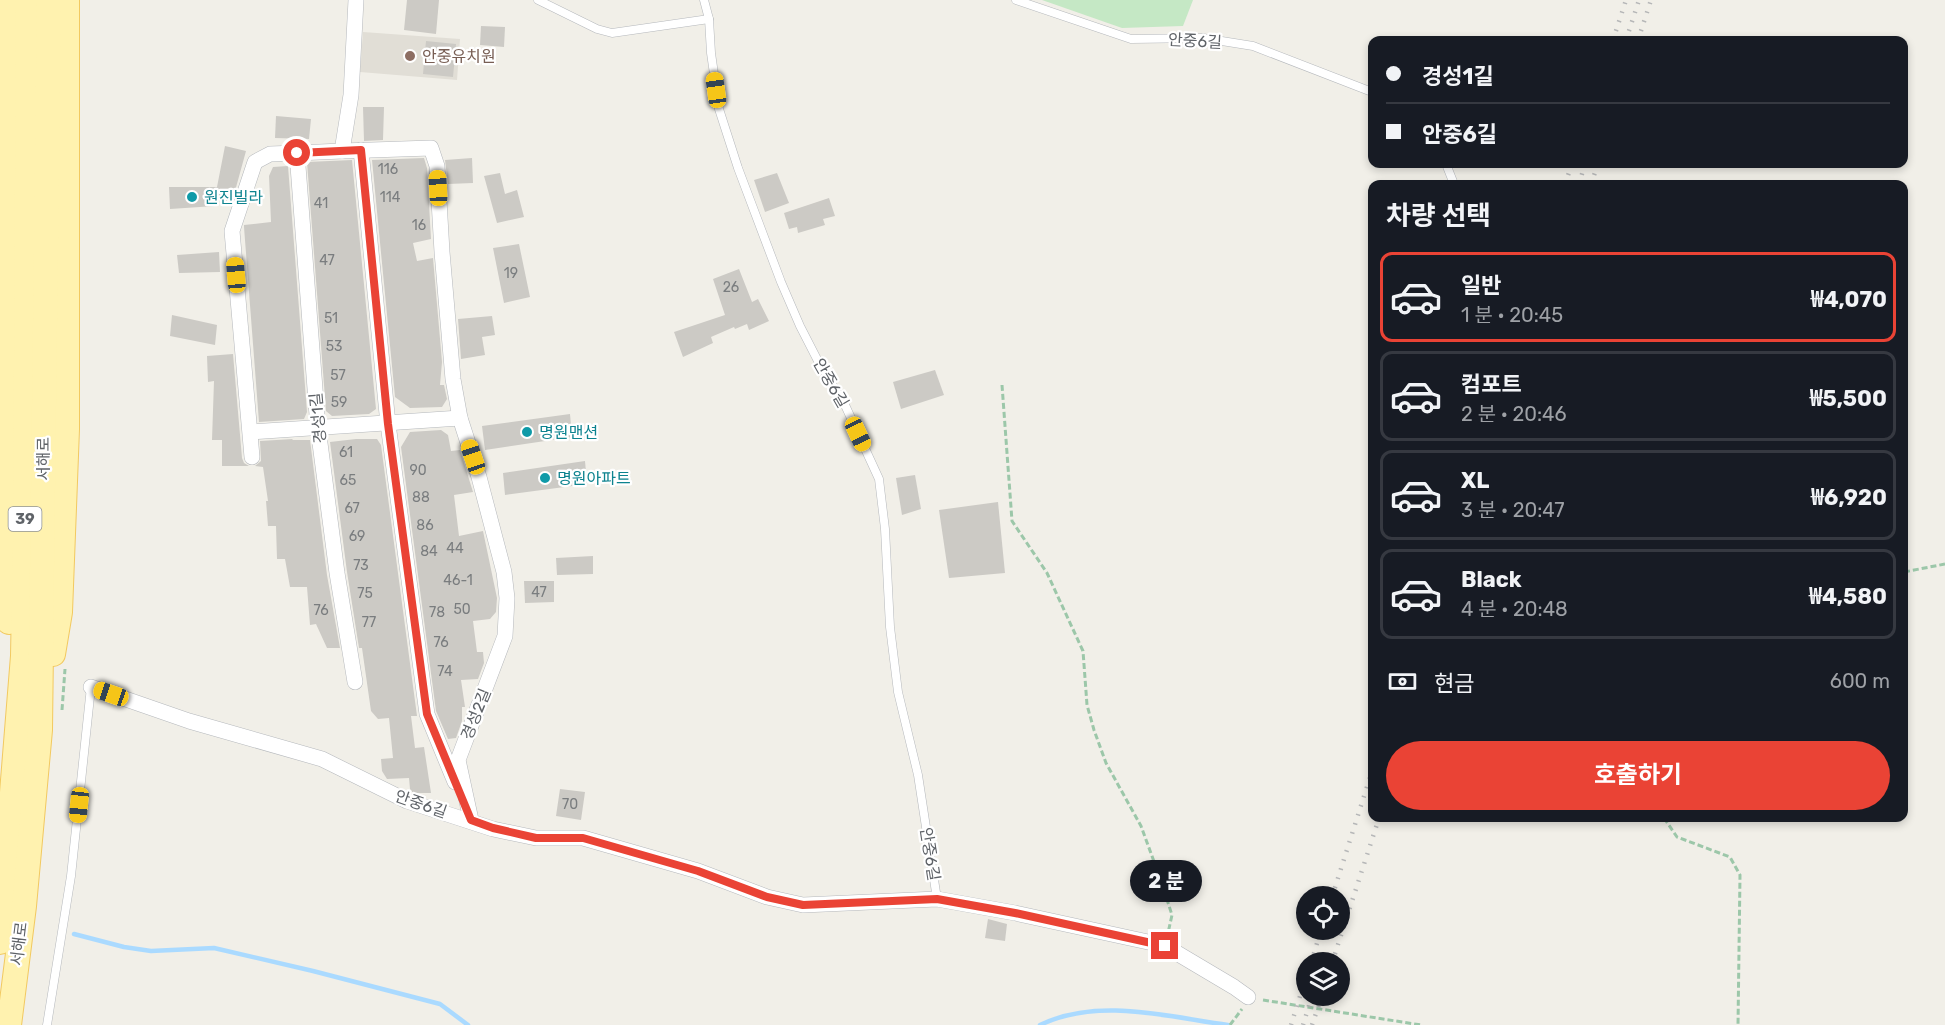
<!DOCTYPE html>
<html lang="ko">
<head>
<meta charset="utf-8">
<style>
	body { margin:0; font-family:Rubik,"Noto Sans KR",sans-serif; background:#242831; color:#f1f3f6; height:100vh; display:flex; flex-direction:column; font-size:22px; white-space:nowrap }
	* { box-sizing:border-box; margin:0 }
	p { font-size:20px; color:#9ea1a6 }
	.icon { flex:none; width:33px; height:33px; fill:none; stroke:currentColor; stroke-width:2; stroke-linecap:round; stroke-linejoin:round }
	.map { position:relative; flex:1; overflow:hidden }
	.sheet { position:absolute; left:1368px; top:180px; width:540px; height:642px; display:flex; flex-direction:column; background:#171b24; border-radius:12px; box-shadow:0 3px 9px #0003 }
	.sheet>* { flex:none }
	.hud { position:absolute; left:1368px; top:36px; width:540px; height:132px; border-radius:12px; box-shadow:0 3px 9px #0003; display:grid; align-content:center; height:132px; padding:0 18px; background:#171b24 }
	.controls { position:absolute; left:1296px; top:886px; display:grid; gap:12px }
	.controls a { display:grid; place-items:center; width:54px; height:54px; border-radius:50%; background:#171b24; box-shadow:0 3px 9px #0003; font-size:30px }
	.end { position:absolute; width:27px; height:27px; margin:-14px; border:8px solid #ea4335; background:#fff; box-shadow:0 0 0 3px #fff }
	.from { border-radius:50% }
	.bubble { position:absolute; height:42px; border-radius:21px; background:#171b24; box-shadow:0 3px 9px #0003; font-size:20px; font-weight:700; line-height:42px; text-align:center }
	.car { position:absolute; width:18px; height:36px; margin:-18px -9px; border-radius:8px; box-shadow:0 0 4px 2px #0007; background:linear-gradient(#f5c518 24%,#345 0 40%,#f5c518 0 76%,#345 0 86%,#f5c518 0) }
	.hud b { display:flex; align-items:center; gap:21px; height:57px; font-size:22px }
	.hud b+b { border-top:2px solid #363941 }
	.hud i { width:15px; height:15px; background:#f1f3f6 }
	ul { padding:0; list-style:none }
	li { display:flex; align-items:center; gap:18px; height:90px; margin:0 12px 9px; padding:0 6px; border:3px solid #363941; border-radius:12px }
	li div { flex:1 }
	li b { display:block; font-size:22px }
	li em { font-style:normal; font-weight:700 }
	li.current { border-color:#ea4335 }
	li>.icon { width:54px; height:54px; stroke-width:1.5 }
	h2 { padding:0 18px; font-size:27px; line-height:72px }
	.pay { display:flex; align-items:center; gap:15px; height:66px; padding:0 18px; font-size:22px }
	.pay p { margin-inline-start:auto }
	.cta { display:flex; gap:12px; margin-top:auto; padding:12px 18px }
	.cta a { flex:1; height:69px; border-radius:36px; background:#ea4335; color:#fff; font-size:24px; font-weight:700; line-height:69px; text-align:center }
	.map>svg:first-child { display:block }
</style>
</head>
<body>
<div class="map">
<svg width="1945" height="1025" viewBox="0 0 1945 1025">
	<rect width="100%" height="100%" fill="#f1efe8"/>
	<!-- education -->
	<path fill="#e1ded6" d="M363 32 460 39 457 80 360 72Z"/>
	<!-- green -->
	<path fill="#c5e8c5" d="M1042 0H1193L1183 26 1122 28Z"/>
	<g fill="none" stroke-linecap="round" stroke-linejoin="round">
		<!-- stream -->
		<g stroke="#aadaff" stroke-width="4.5">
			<path d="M74 934 124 947 151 951 214 948 313 971 440 1004 468 1025"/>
			<path d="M1040 1025C1098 997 1168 1017 1228 1025"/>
		</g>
	</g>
	<!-- building -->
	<g fill="#cccac5">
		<path d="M407 0H439L436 34 404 30Z"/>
		<path d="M481 26 505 27 504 47 480 45Z"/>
		<path d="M426 41 456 44 453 77 423 74Z"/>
		<path d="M363 107H384L383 140 364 141Z"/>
		<path d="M276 116 311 119 309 139 275 138Z"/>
		<path d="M225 146 246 151 232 202 214 200 215 206 170 209 169 187H217Z"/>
		<path d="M424 158 427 168 431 239 413 243 417 261 433 258 442 362 440 385H444L447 399 442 407 410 408 395 397 372 160Z"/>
		<path d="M472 158 473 183 448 184 445 160Z"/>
		<path d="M352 160 376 409 369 414 332 416 326 411 307 162Z"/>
		<path d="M288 166 307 412 304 419 259 422 244 227V225L271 222 269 176 273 167Z"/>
		<path d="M500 173 505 194 517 190 524 217 497 223 484 176Z"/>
		<path d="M777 173 789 203 765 212 754 180Z"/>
		<path d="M829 198 835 216 823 219 825 225 798 233 797 227 789 229 784 213Z"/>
		<path d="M519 244 530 297 504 303 493 248Z"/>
		<path d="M219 252 220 272 179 273 177 255Z"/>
		<path d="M739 269 752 302 758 299 769 321 749 330 747 324 735 329 734 327 711 337 713 343 683 357 674 332 725 315 713 279Z"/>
		<path d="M172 315 217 325 215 345 170 336Z"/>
		<path d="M492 316 495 335 482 337 485 355 461 359 458 319Z"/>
		<path d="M233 354 242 458 244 463 249 466H222V440H212L214 381 208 382 207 356Z"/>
		<path d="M935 370 944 395 901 409 893 382Z"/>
		<path d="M570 414 572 437 485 450 482 426Z"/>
		<path d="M441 430 448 435 451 451 460 450 473 492 454 495 459 536 483 531 497 598 496 612 490 619 473 621 477 652H483L484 663 478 679 461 680 465 707H462V721L456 738 448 739 436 711 401 447 410 432Z"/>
		<path d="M293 439 292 440H310L327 575 340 648H327L316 624 310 625 307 587H290L285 559H277L276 526H268L266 501H268L263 467 255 466 261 461 260 441Z"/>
		<path d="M356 439H377L381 445 417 716H411L415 748 424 747 431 793H413L410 789 409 778 387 779 382 771 381 759 393 758 389 718 378 719 371 711 362 648H359L347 572 330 442Z"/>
		<path d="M585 461 587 484 505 495 503 473Z"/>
		<path d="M915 475 921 509 902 515 896 478Z"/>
		<path d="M998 502 1005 573 949 578 939 510Z"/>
		<path d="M593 556V574L557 575 556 558Z"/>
		<path d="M524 581H554V602L525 603Z"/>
		<path d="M560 789 585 792 581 820 556 816Z"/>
		<path d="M988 919 1007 924 1005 941 985 938Z"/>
	</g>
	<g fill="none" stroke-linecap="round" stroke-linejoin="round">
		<defs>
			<g id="service">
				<path d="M538 0 597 29 612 33 709 19"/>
				<path d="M704 0 709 19 711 53 719 109 738 168 781 282 800 326 819 363 845 405 879 479 885 529 890 627 898 692 918 775 937 899"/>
				<path d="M1016 0 1131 39 1203 38 1253 46 1372 92"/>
				<path d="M1446 164 1454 184"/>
				<path d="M47 1025 71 876 91 687"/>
			</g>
			<g id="minor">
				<path d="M361 150 388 424 427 714 455 782"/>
				<path d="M342 151 431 148 437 166 442 252 453 379 460 418 479 477 504 572 507 598 505 636 458 760 471 820"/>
				<path d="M251 432 460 418"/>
				<path d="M252 457 232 231 255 162 270 154 297 153"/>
				<path d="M355 682 337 573 318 428 297 153 342 151 351 95 356 0"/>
				<path d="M91 687 189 721 322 759 407 801 493 829 536 838H583L698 871 767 897 803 905 937 899 1015 913 1148 942 1165 946 1234 987 1248 997"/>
			</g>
			<g id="primary">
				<path d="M6 0V559L9 622"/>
				<path d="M53 654 60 612 67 429V0"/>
				<path d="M0 942 23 656 25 546 28 0"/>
				<path d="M9 1025 24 906 40 730 49 0"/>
			</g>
		</defs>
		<!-- service casing -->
		<use href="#service" stroke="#b5b8bc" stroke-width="9"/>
		<!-- minor casing -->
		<use href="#minor" stroke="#b5b8bc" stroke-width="16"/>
		<!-- primary casing -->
		<use href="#primary" stroke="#f2c960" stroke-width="26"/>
		<!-- path -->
		<g stroke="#9cc7a9" stroke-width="3" stroke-dasharray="6 3" stroke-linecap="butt">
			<path d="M1002 385 1012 521 1047 573 1083 651 1087 705 1094 730 1106 763 1141 826 1160 878 1172 915 1168 933"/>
			<path d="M1904 572 1945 564"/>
			<path d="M62 710 65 669"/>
			<path d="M1664 818 1677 837 1730 857 1740 875 1738 1025"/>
			<path d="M1263 1000 1421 1025"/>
			<path d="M1230 1025 1242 1009"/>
		</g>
		<!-- service -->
		<use href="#service" stroke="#fff" stroke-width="8"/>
		<!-- minor -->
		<use href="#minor" stroke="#fff" stroke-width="15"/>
		<!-- primary -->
		<use href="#primary" stroke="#fff2af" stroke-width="24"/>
		<!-- rail -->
		<g stroke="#b6b7b8" stroke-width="4.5" stroke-dasharray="1.5 8" stroke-linecap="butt">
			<path d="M1613 40 1626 0"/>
			<path d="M1626 40 1639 0"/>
			<path d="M1638 40 1651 0"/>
			<path d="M1565 184 1572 164"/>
			<path d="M1579 184 1585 164"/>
			<path d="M1591 184 1598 164"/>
			<path d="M1332 897 1372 771"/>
			<path d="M1311 963 1321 930"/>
			<path d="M1332 963 1379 818"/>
			<path d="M1291 1025 1306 977"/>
			<path d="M1303 1025 1312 996"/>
			<path d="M1312 1025 1322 996"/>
		</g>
	</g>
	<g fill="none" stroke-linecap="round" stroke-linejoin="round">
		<!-- route -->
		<path stroke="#ea4335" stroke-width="8" d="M297 153 361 150 388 424 427 714 471 820 493 828 536 838H583L698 871 767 897 803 905 937 899 1015 913 1165 946"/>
	</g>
	<!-- markers -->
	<circle fill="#8d6e63" stroke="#fff" stroke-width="2" cx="410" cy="56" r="6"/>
	<g fill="#0f9aa8" stroke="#fff" stroke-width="2">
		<circle cx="192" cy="197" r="6"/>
		<circle cx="527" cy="432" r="6"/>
		<circle cx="545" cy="478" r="6"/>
	</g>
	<g text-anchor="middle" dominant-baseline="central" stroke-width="4.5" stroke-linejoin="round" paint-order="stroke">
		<!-- number labels -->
		<g font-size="14" fill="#7a7d7f">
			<text x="388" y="169">116</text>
			<text x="390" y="197">114</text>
			<text x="321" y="203">41</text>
			<text x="419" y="225">16</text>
			<text x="327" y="260">47</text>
			<text x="511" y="273">19</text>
			<text x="731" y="287">26</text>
			<text x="331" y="318">51</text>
			<text x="334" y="346">53</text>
			<text x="338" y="375">57</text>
			<text x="339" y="402">59</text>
			<text x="346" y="452">61</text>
			<text x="418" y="470">90</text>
			<text x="348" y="480">65</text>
			<text x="421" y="497">88</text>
			<text x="352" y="508">67</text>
			<text x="425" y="525">86</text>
			<text x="357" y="536">69</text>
			<text x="455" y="548">44</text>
			<text x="429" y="551">84</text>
			<text x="361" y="565">73</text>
			<text x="458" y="580">46-1</text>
			<text x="539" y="592">47</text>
			<text x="365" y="593">75</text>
			<text x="462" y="609">50</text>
			<text x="321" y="610">76</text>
			<text x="437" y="612">78</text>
			<text x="369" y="622">77</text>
			<text x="441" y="642">76</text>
			<text x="445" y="671">74</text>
			<text x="570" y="804">70</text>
		</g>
		<!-- shield labels -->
		<rect fill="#fff" stroke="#8f9295" stroke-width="1.5" x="8.5" y="507" width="33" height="24" rx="4.5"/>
		<g font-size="15" font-weight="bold" fill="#5f6368">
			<text x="25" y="519">39</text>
		</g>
		<!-- street labels -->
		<g font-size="16" fill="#5f6368" stroke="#fff">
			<text transform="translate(1195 41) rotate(3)">안중6길</text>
			<text transform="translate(831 383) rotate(60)">안중6길</text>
			<text transform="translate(318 418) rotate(-95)">경성1길</text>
			<text transform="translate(43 459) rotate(-90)">서해로</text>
			<text transform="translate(476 714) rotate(-68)">경성2길</text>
			<text transform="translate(421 804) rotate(19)">안중6길</text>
			<text transform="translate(930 854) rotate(81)">안중6길</text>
			<text transform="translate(19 944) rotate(-83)">서해로</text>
		</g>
		<!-- education labels -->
		<g font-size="16" fill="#785e54" stroke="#fff" text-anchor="start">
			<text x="422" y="56">안중유치원</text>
		</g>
		<!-- culture labels -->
		<g font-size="16" fill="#0d838f" stroke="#fff" text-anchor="start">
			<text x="204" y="197">원진빌라</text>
			<text x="539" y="432">명원맨션</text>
			<text x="557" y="478">명원아파트</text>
		</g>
	</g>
</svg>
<div class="controls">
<a><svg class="icon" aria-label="locate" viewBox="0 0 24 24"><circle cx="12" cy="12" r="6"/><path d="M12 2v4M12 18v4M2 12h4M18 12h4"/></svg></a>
<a><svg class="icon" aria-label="layers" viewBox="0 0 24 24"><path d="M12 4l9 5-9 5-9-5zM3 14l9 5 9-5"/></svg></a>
</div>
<i class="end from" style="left:297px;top:153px"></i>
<i class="end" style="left:1165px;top:946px"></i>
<div class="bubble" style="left:1130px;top:860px;width:72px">2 분</div>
<i class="car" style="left:716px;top:90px;rotate:352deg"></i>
<i class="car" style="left:438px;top:188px;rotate:357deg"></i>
<i class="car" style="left:236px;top:275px;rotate:355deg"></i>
<i class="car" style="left:858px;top:434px;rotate:155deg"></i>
<i class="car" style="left:473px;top:457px;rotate:341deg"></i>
<i class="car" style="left:111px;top:694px;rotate:289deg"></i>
<i class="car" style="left:79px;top:805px;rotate:186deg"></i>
<div class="hud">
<b><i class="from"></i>경성1길</b>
<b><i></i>안중6길</b>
</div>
<section class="sheet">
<h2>차량 선택</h2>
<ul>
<li class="current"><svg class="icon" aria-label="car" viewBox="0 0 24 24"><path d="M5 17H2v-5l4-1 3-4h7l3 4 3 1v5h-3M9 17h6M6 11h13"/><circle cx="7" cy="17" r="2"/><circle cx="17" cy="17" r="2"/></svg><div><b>일반</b><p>1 분 · 20:45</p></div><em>₩4,070</em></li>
<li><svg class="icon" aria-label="car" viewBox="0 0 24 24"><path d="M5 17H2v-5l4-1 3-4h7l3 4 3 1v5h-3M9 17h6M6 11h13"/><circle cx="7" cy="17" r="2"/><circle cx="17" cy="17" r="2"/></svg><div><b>컴포트</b><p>2 분 · 20:46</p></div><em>₩5,500</em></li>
<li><svg class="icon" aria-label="car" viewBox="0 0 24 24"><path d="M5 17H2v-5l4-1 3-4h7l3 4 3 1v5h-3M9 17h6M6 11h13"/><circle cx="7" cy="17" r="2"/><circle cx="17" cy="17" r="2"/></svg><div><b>XL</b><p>3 분 · 20:47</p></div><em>₩6,920</em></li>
<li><svg class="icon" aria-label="car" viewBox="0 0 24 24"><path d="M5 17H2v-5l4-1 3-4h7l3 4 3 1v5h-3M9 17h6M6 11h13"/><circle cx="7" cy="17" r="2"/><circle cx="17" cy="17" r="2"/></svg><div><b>Black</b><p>4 분 · 20:48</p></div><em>₩4,580</em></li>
</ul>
<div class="pay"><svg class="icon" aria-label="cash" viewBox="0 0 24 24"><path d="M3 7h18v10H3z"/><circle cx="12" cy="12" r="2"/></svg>현금<p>600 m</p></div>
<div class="cta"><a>호출하기</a></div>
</section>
</div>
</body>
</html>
